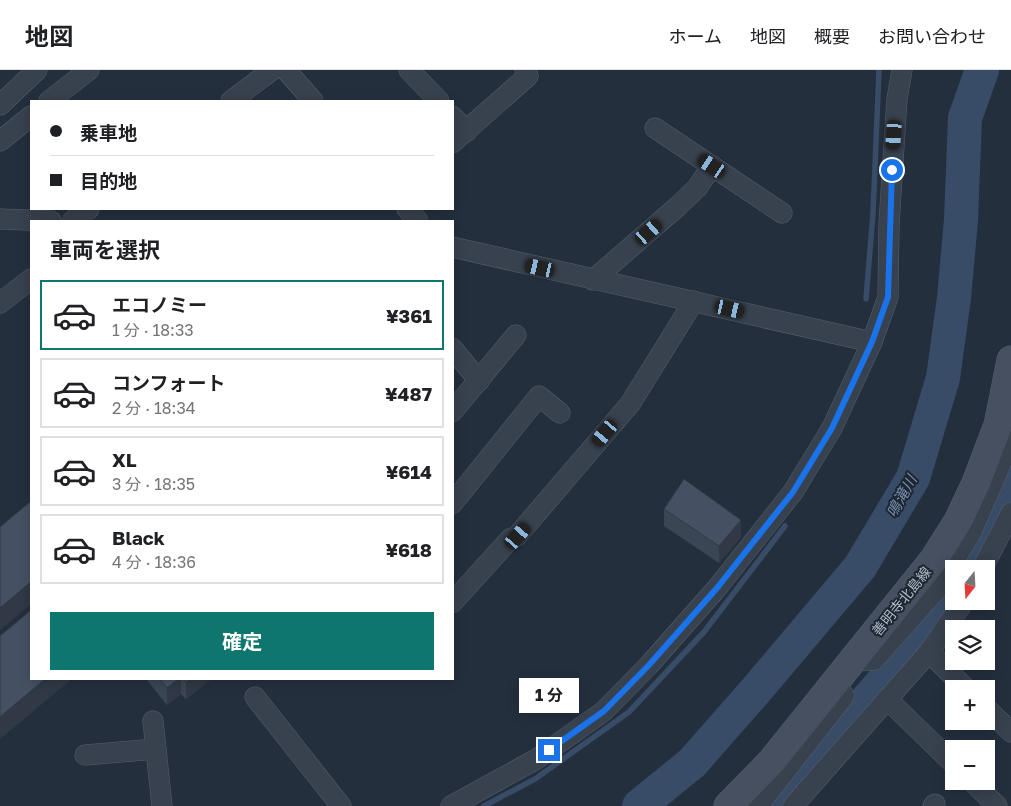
<!DOCTYPE html>
<html lang="ja">
<head>
<meta charset="utf-8">
<style>
	body { margin:0; font-family:"Golos Text","Noto Sans JP",sans-serif; background:#f6f6f6; color:#202124; height:100vh; display:flex; flex-direction:column; font-size:19px; white-space:nowrap }
	* { box-sizing:border-box; margin:0 }
	p { font-size:16px; color:#757577 }
	.icon { flex:none; width:28px; height:28px; fill:none; stroke:currentColor; stroke-width:2; stroke-linecap:round; stroke-linejoin:round }
	.map { position:relative; flex:1; overflow:hidden }
	.panel { position:absolute; left:30px; top:150px; width:424px; height:460px; display:flex; flex-direction:column; background:#fff; border-radius:0px; box-shadow:0 2px 12px #0003 }
	.panel>* { flex:none }
	.banner { position:absolute; left:30px; top:30px; width:424px; height:110px; border-radius:0px; box-shadow:0 2px 12px #0003; display:grid; align-content:center; height:110px; padding:0 20px; background:#fff }
	.needle { width:32px; rotate:198deg }
	.tools { position:absolute; left:945px; top:490px; display:grid; gap:10px }
	.tools a { display:grid; place-items:center; width:50px; height:50px; border-radius:0px; background:#fff; box-shadow:0 2px 12px #0003; font-size:25px }
	.end { position:absolute; width:22px; height:22px; margin:-11px; border:6px solid #1a73e8; background:#fff; box-shadow:0 0 0 2px #fff }
	.from { border-radius:50% }
	.bubble { position:absolute; height:35px; border-radius:0px; background:#fff; box-shadow:0 2px 12px #0003; font-size:16px; font-weight:700; line-height:35px; text-align:center }
	.car { position:absolute; width:15px; height:30px; margin:-15px -8px; border-radius:6px; box-shadow:0 0 4px 1px #0007; background:linear-gradient(#222 24%,#8ab4d8 0 40%,#222 0 76%,#8ab4d8 0 86%,#222 0) }
	.banner b { display:flex; align-items:center; gap:18px; height:48px; font-size:19px }
	.banner b+b { border-top:1px solid #e0e0e0 }
	.banner i { width:12px; height:12px; background:#202124 }
	ul { padding:0; list-style:none }
	li { display:flex; align-items:center; gap:15px; height:70px; margin:0 10px 8px; padding:0 10px; border:2px solid #e0e0e0; border-radius:0px }
	li div { flex:1 }
	li b { display:block; font-size:19px }
	li em { font-style:normal; font-weight:700 }
	li.active { border-color:#0f766e }
	li>.icon { width:45px; height:45px; stroke-width:1.5 }
	h2 { padding:0 20px; font-size:22px; line-height:60px }
	.button { display:flex; gap:10px; margin-top:auto; padding:10px 20px }
	.button a { flex:1; height:58px; border-radius:0px; background:#0f766e; color:#fff; font-size:20px; font-weight:700; line-height:58px; text-align:center }
	header { display:flex; align-items:center; gap:30px; box-sizing:border-box; height:70px; padding:0 25px; background:#fff; border-bottom:1px solid #e0e0e0 }
	header strong { font-size:24px }
	nav { display:flex; gap:28px; margin-inline-start:auto; font-size:18px }
	.map>svg:first-child { display:block }
</style>
</head>
<body>
<header>
<strong>地図</strong>
<nav><a>ホーム</a><a>地図</a><a>概要</a><a>お問い合わせ</a></nav>
</header>
<div class="map">
<svg width="1011" height="736" viewBox="0 0 1011 736">
	<rect width="100%" height="100%" fill="#242f3e"/>
	<g fill="none" stroke-linecap="round" stroke-linejoin="round">
		<!-- stream -->
		<g stroke="#394c67" stroke-width="5.5">
			<path d="M866 229 873 143 879 0"/>
			<path d="M484 736 535 709 629 642 704 562 785 456"/>
		</g>
		<!-- river -->
		<g stroke="#394c67" stroke-width="34">
			<path d="M970 499 1011 409"/>
			<path d="M639 736 692 693 757 619 860 497 913 408 943 308 954 228 961 150 965 48 982 0"/>
			<path d="M778 736 811 695 954 529"/>
		</g>
		<defs>
			<g id="minor">
				<path d="M286 0 313 31"/>
				<path d="M409 0 439 31"/>
				<path d="M49 31 89 0"/>
				<path d="M231 31 272 0"/>
				<path d="M0 35 37 0"/>
				<path d="M452 46 467 61"/>
				<path d="M655 58 782 143"/>
				<path d="M0 71 31 46"/>
				<path d="M452 73 528 6 525 0"/>
				<path d="M407 139 418 151"/>
				<path d="M0 149 51 151"/>
				<path d="M72 151 89 139"/>
				<path d="M452 177 872 272"/>
				<path d="M593 210 677 137 697 118 712 96"/>
				<path d="M0 233 31 209"/>
				<path d="M452 278 479 311"/>
				<path d="M452 342 516 265"/>
				<path d="M452 434 539 326 560 343"/>
				<path d="M982 499 1011 443"/>
				<path d="M452 533 510 469 517 466 630 334 694 231"/>
				<path d="M929 582 966 619"/>
				<path d="M853 591 874 590 936 520 971 463 998 401 1011 364"/>
				<path d="M255 627 341 736"/>
				<path d="M887 629 954 694"/>
				<path d="M986 638 1011 662"/>
				<path d="M153 651 162 736"/>
				<path d="M85 685 156 679"/>
				<path d="M972 711 997 736"/>
				<path d="M451 736 535 690 604 641 649 595 717 518 793 422 832 358 872 272 888 227 889 154 897 29 902 0"/>
				<path d="M758 736 844 626 836 612"/>
				<path d="M793 736 929 582 964 531"/>
				<path d="M933 736 935 734"/>
			</g>
			<path id="secondary" d="M728 736 771 692 934 489 958 451 976 413 998 355 1011 290"/>
		</defs>
		<!-- minor casing -->
		<use href="#minor" stroke="#565f6c" stroke-width="21"/>
		<!-- secondary casing -->
		<use href="#secondary" stroke="#565f6c" stroke-width="29"/>
		<!-- minor -->
		<use href="#minor" stroke="#38414e" stroke-width="20"/>
		<!-- secondary -->
		<use href="#secondary" stroke="#465061" stroke-width="28"/>
	</g>
	<!-- wall -->
	<g fill="#3b4654">
		<path d="M664 439 741 467 719 493 664 456Z"/>
		<path d="M146 609H211L186 629 181 624 167 635Z"/>
	</g>
	<!-- shaded-wall -->
	<g fill="#303945">
		<path d="M741 450V467L719 493V476Z"/>
		<path d="M31 512V534L0 560V538Z"/>
		<path d="M45 609H72L0 669V647Z"/>
		<path d="M178 609H181V624L167 635V618Z"/>
		<path d="M190 609H211L186 629V612Z"/>
	</g>
	<!-- building -->
	<g fill="#455162" stroke="#303945">
		<path d="M684 409 741 450 719 476 664 439Z"/>
		<path d="M31 431V512L0 538V457Z"/>
		<path d="M31 540V609H45L0 647V566Z"/>
		<path d="M160 609H178L167 618Z"/>
		<path d="M183 609H190L186 612Z"/>
	</g>
	<g fill="none" stroke-linecap="round" stroke-linejoin="round">
		<!-- route -->
		<path stroke="#1a73e8" stroke-width="6" d="M549 680 604 641 649 595 717 518 793 422 832 358 872 272 888 227 892 100"/>
	</g>
	<g text-anchor="middle" dominant-baseline="central" stroke-width="4" stroke-linejoin="round" paint-order="stroke">
		<!-- street labels -->
		<g font-size="14" fill="#b4bcc9" stroke="#1d2633">
			<text transform="translate(901 531) rotate(-51)">善明寺北島線</text>
		</g>
		<!-- water labels -->
		<g font-size="15" font-style="italic" fill="#7c92b1" stroke="#1d2633">
			<text transform="translate(901 426) rotate(-61)">鳴滝川</text>
		</g>
	</g>
</svg>
<div class="tools">
<a><svg class="needle" viewBox="-14 -14 28 28"><path d="M0-13l5 13h-10z" fill="#e53935"/><path d="M0 13l5-13h-10z" fill="#757577"/></svg></a>
<a><svg class="icon" aria-label="layers" viewBox="0 0 24 24"><path d="M12 4l9 5-9 5-9-5zM3 14l9 5 9-5"/></svg></a>
<a>+</a>
<a>−</a>
</div>
<i class="end from" style="left:892px;top:100px"></i>
<i class="end" style="left:549px;top:680px"></i>
<div class="bubble" style="left:519px;top:608px;width:60px">1 分</div>
<i class="car" style="left:894px;top:65px;rotate:184deg"></i>
<i class="car" style="left:712px;top:96px;rotate:304deg"></i>
<i class="car" style="left:649px;top:162px;rotate:49deg"></i>
<i class="car" style="left:540px;top:198px;rotate:283deg"></i>
<i class="car" style="left:730px;top:239px;rotate:103deg"></i>
<i class="car" style="left:605px;top:363px;rotate:220deg"></i>
<i class="car" style="left:518px;top:466px;rotate:41deg"></i>
<div class="banner">
<b><i class="from"></i>乗車地</b>
<b><i></i>目的地</b>
</div>
<section class="panel">
<h2>車両を選択</h2>
<ul>
<li class="active"><svg class="icon" aria-label="car" viewBox="0 0 24 24"><path d="M5 17H2v-5l4-1 3-4h7l3 4 3 1v5h-3M9 17h6M6 11h13"/><circle cx="7" cy="17" r="2"/><circle cx="17" cy="17" r="2"/></svg><div><b>エコノミー</b><p>1 分 · 18:33</p></div><em>¥361</em></li>
<li><svg class="icon" aria-label="car" viewBox="0 0 24 24"><path d="M5 17H2v-5l4-1 3-4h7l3 4 3 1v5h-3M9 17h6M6 11h13"/><circle cx="7" cy="17" r="2"/><circle cx="17" cy="17" r="2"/></svg><div><b>コンフォート</b><p>2 分 · 18:34</p></div><em>¥487</em></li>
<li><svg class="icon" aria-label="car" viewBox="0 0 24 24"><path d="M5 17H2v-5l4-1 3-4h7l3 4 3 1v5h-3M9 17h6M6 11h13"/><circle cx="7" cy="17" r="2"/><circle cx="17" cy="17" r="2"/></svg><div><b>XL</b><p>3 分 · 18:35</p></div><em>¥614</em></li>
<li><svg class="icon" aria-label="car" viewBox="0 0 24 24"><path d="M5 17H2v-5l4-1 3-4h7l3 4 3 1v5h-3M9 17h6M6 11h13"/><circle cx="7" cy="17" r="2"/><circle cx="17" cy="17" r="2"/></svg><div><b>Black</b><p>4 分 · 18:36</p></div><em>¥618</em></li>
</ul>
<div class="button"><a>確定</a></div>
</section>
</div>
</body>
</html>
